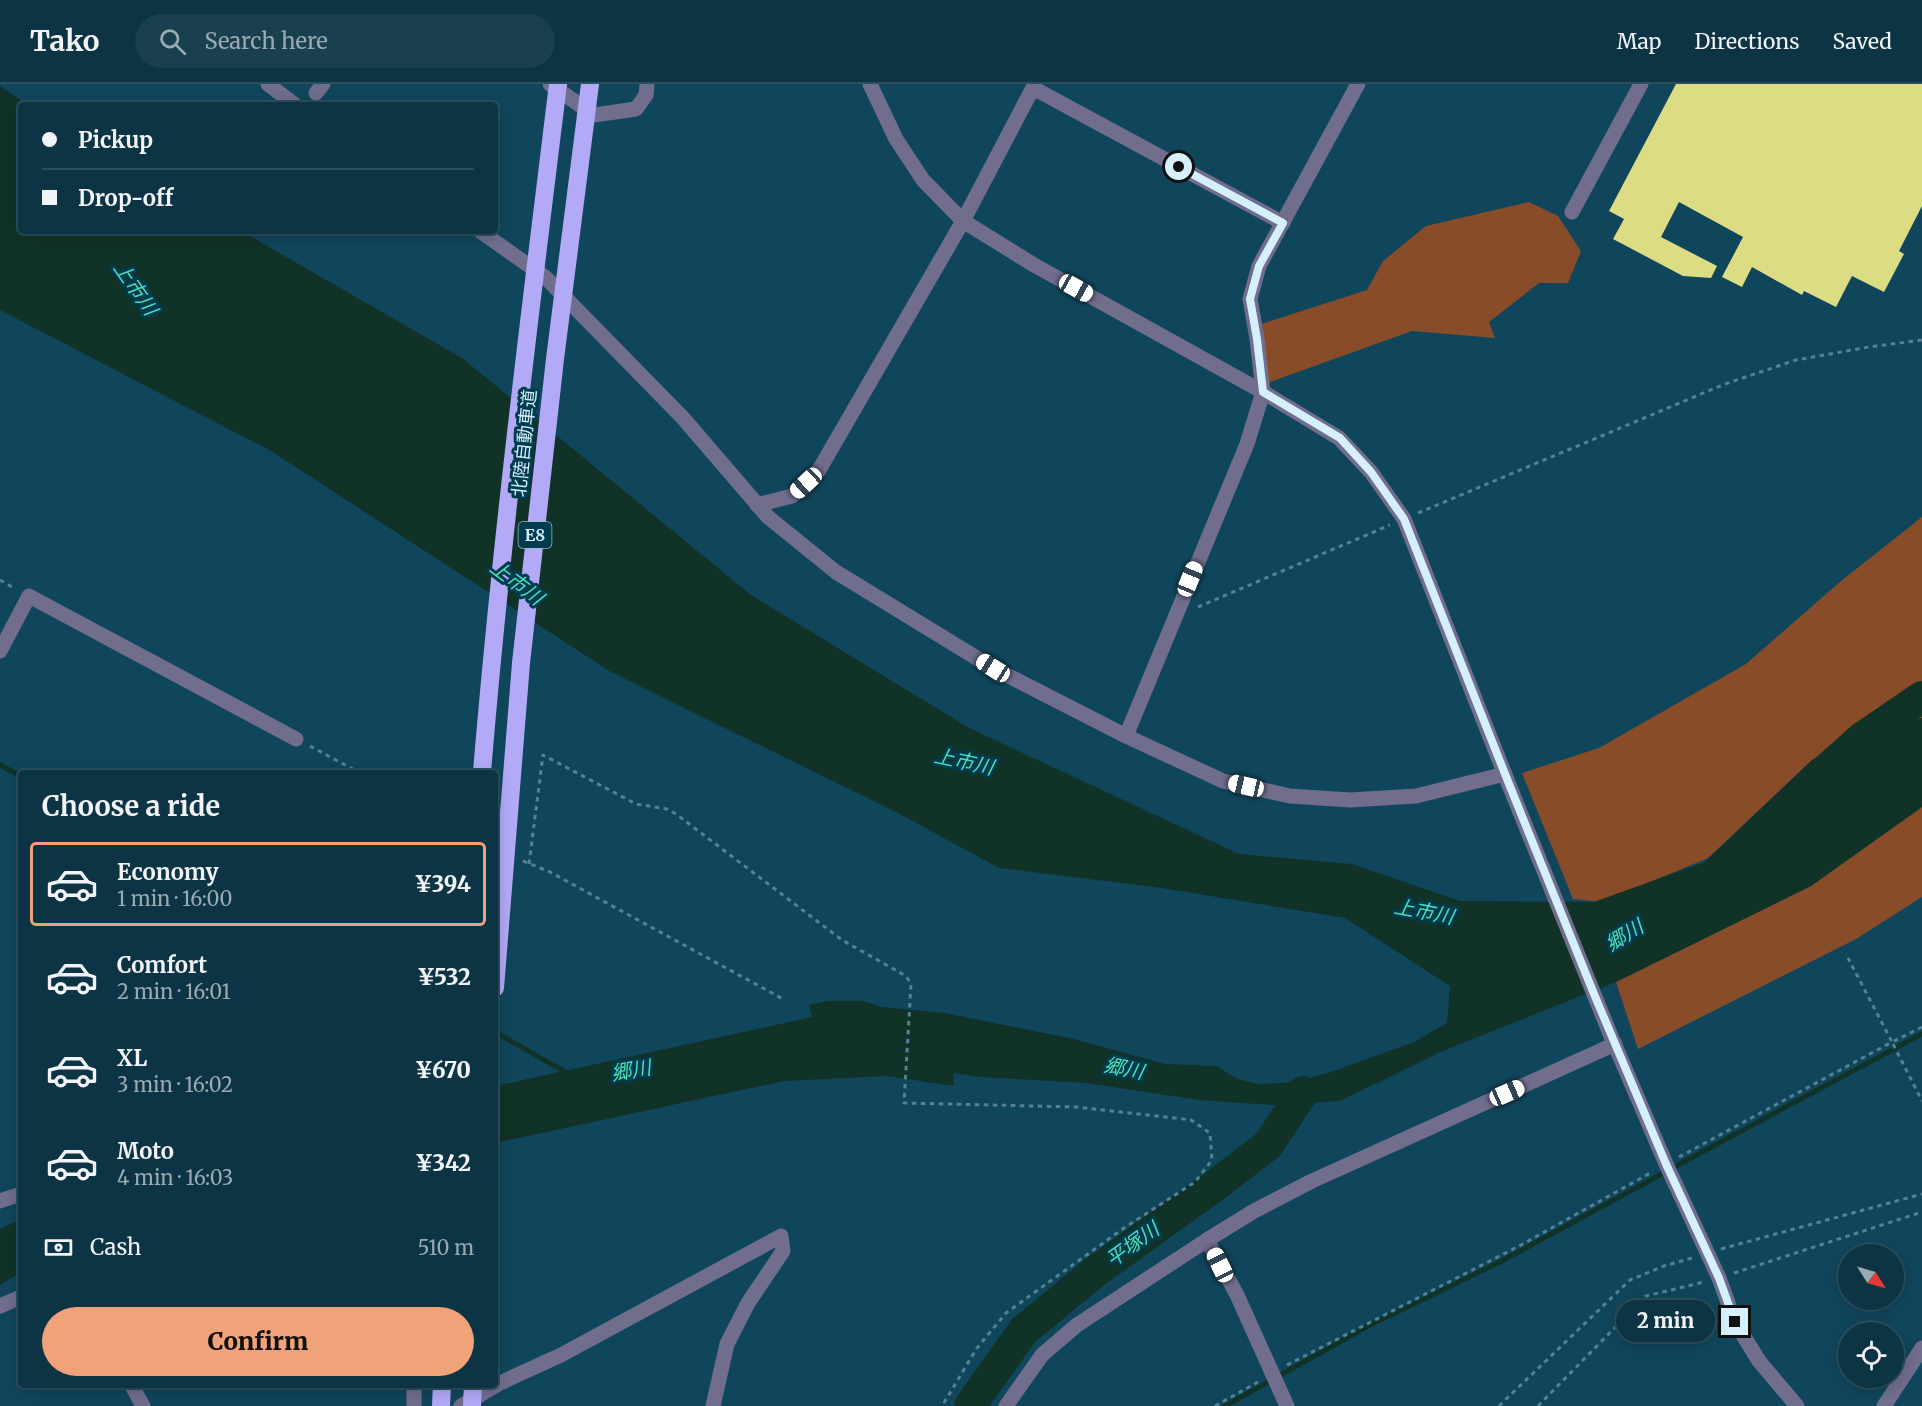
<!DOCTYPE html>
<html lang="en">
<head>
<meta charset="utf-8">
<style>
	body { margin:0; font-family:Merriweather,"Noto Sans JP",serif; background:#1a3f4f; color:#f1f3f6; height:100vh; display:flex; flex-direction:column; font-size:22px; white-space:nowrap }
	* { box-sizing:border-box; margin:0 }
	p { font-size:20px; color:#9aaab2 }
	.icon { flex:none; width:33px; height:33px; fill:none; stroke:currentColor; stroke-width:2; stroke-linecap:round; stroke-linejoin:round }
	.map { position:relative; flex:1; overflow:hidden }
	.drawer { position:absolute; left:18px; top:686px; width:480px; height:618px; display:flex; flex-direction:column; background:#0c3444; border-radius:6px; box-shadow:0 3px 15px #0003,0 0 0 2px #2c4f5d }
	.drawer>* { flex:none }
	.hud { position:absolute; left:18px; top:18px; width:480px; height:132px; border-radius:6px; box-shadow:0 3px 15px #0003,0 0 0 2px #2c4f5d; display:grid; align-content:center; height:132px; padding:0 24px; background:#0c3444 }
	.needle { width:39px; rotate:127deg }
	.controls { position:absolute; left:1838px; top:1160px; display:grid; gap:12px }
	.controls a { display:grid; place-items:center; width:66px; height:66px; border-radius:50%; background:#0c3444; box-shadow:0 3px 15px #0003,0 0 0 2px #2c4f5d; font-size:30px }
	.end { position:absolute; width:27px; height:27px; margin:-14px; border:8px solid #d5effc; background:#111; box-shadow:0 0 0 3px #111 }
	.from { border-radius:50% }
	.bubble { position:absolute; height:42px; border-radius:21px; background:#0c3444; box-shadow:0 3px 15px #0003,0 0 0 2px #2c4f5d; font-size:20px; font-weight:800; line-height:42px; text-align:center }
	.car { position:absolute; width:18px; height:36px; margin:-18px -9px; border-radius:8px; box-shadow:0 0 4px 2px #0007; background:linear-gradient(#fff 24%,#345 0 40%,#fff 0 76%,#345 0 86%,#fff 0) }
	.hud b { display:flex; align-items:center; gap:21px; height:57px; font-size:22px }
	.hud b+b { border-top:2px solid #2c4f5d }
	.hud i { width:15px; height:15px; background:#f1f3f6 }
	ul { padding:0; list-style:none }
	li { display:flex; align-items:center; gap:18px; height:84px; margin:0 12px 9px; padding:0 12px; border:3px solid transparent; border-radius:6px }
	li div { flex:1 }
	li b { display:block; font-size:22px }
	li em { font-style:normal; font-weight:800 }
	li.selected { border-color:#f0a279 }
	li>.icon { width:54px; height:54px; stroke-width:1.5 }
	h2 { padding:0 24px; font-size:27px; line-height:72px }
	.pay { display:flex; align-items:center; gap:15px; height:66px; padding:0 24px; font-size:22px }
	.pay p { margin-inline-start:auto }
	.button { display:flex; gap:12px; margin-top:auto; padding:12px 24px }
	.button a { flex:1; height:69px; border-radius:36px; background:#f0a279; color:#111; font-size:24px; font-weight:800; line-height:69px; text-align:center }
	header { display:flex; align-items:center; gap:36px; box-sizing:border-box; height:84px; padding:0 30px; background:#0c3444; border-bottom:2px solid #2c4f5d }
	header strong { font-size:28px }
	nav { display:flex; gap:33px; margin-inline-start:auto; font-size:21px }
	.search { width:420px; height:54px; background:#1a3f4f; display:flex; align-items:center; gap:15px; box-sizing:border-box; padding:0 21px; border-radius:33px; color:#9aaab2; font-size:22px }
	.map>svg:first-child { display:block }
</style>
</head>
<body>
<header>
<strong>Tako</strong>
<div class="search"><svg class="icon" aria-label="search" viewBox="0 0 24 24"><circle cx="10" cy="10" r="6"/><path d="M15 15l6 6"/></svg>Search here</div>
<nav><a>Map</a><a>Directions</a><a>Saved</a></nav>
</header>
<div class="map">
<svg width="1922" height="1322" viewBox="0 0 1922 1322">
	<rect width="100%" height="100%" fill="#10465b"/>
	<!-- green -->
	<g fill="#894c28">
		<path d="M1529 118 1558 132 1581 167 1568 199H1539L1489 238 1495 254 1412 247 1270 298 1255 291 1249 244 1367 206 1383 177 1426 142Z"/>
		<path d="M1922 433V634L1812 676 1708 774 1602 818 1573 815 1522 689 1599 664 1746 580 1841 497Z"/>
		<path d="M1922 723V813L1856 855 1638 965 1616 898 1811 802Z"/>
	</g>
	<!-- water -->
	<g fill="#113227">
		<path d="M0 2 28 21H21V147H241L462 274 751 511 969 644 1239 770 1352 780 1460 817 1594 818 1705 778 1812 676 1922 634V723L1811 802 1616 898 1445 966 1340 1017 1273 1021 1199 1016 1086 999 981 993 953 989 954 1002 887 992 784 997 495 1059V1002L812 933 809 921 828 917H864L882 923 945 929 1074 955 1165 980 1216 982 1238 995 1259 1000 1296 998 1331 988 1414 958 1447 939 1450 902 1345 834 1162 804 999 784 898 729 611 588 271 367 0 226Z"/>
		<path d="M21 1135V1188L0 1201V1145Z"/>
	</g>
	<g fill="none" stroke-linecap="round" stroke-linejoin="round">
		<!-- stream -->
		<g stroke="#113227" stroke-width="5">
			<path d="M0 681 21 692"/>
			<path d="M495 948 569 990"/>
			<path d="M1225 1322 1370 1241 1500 1178 1741 1047 1922 950"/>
		</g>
		<!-- river -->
		<g stroke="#113227" stroke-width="32">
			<path d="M1826 686 1862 654 1922 613"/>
			<path d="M970 1322 1024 1246 1095 1188 1213 1103 1268 1061 1303 1008"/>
		</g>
	</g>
	<!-- building -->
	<path fill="#dbdc84" d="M1676 0H1922V122L1899 167 1904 170 1884 208 1852 192 1836 223 1804 207 1802 211 1752 183 1742 203 1722 193 1743 153 1679 118 1661 153 1717 182 1711 194 1683 192 1613 155 1624 135 1609 127Z"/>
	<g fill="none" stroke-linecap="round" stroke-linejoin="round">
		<!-- path -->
		<g stroke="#558193" stroke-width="3" stroke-dasharray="4.5 4.5" stroke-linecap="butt">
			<path d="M1418 429 1725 300 1796 276 1869 263 1922 256"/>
			<path d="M0 496 14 504"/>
			<path d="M1198 523 1390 441"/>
			<path d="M310 662 358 688"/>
			<path d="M523 777 550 788 783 915"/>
			<path d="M529 780 543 671 636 720 667 725 676 730 842 856 906 892 911 900 904 1019 1077 1023 1191 1036 1210 1049 1212 1076 1195 1098 1124 1144 1006 1229 977 1264 942 1322"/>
			<path d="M1922 943 1892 958 1922 1017"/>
			<path d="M1679 1073 1892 958 1848 874"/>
			<path d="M1721 1165 1922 1110"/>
			<path d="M1734 1189 1922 1128"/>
			<path d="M1287 1281 1521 1161 1652 1088"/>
			<path d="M1215 1322 1258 1298"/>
			<path d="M1499 1322 1630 1196 1664 1182 1692 1174"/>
			<path d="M1538 1322 1646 1212 1704 1198"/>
		</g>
		<!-- minor -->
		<g stroke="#706d8d" stroke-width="15">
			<path d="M268 0 295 21"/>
			<path d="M550 0 594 31 636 25 646 11 647 0"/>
			<path d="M1033 4 1283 139"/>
			<path d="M316 9 323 0"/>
			<path d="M1572 128 1641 0"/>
			<path d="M480 147 545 193 683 334 768 433 836 488 993 584 1126 652 1223 697 1290 712 1350 716 1416 712 1505 690"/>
			<path d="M757 421 792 412 819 386 963 137 1035 0"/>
			<path d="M0 567 29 512 296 655"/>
			<path d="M1126 652 1247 360 1263 308 1257 255 1250 215 1259 182 1358 0"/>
			<path d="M0 1117 21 1110"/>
			<path d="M0 1222 21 1213"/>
			<path d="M131 1300 143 1322"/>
			<path d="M414 1322V1300"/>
			<path d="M461 1322 500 1299 561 1271 781 1152 783 1167 748 1219 727 1260 713 1322"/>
			<path d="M1006 1322 1042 1271 1077 1241 1207 1156"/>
			<path d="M1287 1322 1237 1211 1207 1156 1254 1127 1312 1097 1615 960"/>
			<path d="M1884 1322 1922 1264"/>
		</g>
		<!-- tertiary -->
		<path stroke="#706d8d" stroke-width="15" d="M870 0 896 55 923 96 963 137 1034 181 1263 308 1339 354 1371 388 1404 435 1509 701 1611 952 1666 1080 1719 1194 1735 1238 1759 1277 1797 1322"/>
		<!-- motorway -->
		<path stroke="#b2a9f7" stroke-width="18" d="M441 1322 442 1300"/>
		<!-- motorway-bridge -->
		<g stroke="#b2a9f7" stroke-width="18">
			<path d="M482 688C501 458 530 229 558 0"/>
			<path d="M495 904 521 579 555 275 590 0"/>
			<path d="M472 1322 473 1300"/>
		</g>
	</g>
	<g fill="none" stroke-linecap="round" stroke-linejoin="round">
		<!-- route -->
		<path stroke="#d5effc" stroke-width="8" d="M1179 83 1283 139 1259 182 1250 215 1257 255 1263 308 1340 354 1371 388 1404 435 1509 700 1594 910 1666 1080 1719 1194 1735 1238"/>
	</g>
	<g text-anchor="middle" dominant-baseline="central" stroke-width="6" stroke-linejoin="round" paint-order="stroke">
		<!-- shield labels -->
		<rect fill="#003b4f" stroke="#95b9c8" stroke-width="1.5" x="518.5" y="438" width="33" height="26" rx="4.5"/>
		<g font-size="16" font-weight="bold" fill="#d5effc">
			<text x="535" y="451">E8</text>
		</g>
		<!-- street labels -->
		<g font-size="18" fill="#d5effc" stroke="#003b4f">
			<text transform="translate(524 359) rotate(-84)">北陸自動車道</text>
		</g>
		<!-- water labels -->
		<g font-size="20" font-style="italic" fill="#4de0b4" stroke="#003b4f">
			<text transform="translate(136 204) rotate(55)">上市川</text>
			<text transform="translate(517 498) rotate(37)">上市川</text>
			<text transform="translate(964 677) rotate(12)">上市川</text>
			<text transform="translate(1424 827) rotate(11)">上市川</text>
			<text transform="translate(1624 851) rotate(-32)">郷川</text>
			<text transform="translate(1124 984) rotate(11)">郷川</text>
			<text transform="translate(631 986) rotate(-10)">郷川</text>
			<text transform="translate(1132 1160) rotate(-36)">平塚川</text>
		</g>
	</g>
</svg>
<div class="controls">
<a><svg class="needle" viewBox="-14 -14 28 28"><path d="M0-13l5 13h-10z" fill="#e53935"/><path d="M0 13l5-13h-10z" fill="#9aaab2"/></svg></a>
<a><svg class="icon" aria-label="locate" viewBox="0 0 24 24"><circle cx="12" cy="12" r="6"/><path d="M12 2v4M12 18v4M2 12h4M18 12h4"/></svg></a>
</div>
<i class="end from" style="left:1179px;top:83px"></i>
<i class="end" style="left:1735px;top:1238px"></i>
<div class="bubble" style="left:1616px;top:1216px;width:99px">2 min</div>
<i class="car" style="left:1076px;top:204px;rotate:119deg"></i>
<i class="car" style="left:806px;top:399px;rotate:227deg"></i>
<i class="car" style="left:1190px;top:495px;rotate:22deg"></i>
<i class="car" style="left:993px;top:584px;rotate:302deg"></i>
<i class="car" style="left:1246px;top:702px;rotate:283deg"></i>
<i class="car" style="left:1507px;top:1009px;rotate:66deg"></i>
<i class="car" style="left:1220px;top:1181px;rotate:334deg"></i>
<div class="hud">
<b><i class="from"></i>Pickup</b>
<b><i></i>Drop-off</b>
</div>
<section class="drawer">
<h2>Choose a ride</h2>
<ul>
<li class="selected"><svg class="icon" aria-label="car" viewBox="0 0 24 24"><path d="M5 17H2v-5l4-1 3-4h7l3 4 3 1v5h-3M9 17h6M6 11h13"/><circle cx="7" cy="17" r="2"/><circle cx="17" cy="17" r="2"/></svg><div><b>Economy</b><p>1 min · 16:00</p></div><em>¥394</em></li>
<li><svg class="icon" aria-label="car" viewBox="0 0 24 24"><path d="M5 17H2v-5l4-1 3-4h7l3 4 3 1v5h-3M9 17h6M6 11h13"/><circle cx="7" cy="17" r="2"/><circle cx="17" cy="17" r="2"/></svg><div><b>Comfort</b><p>2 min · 16:01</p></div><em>¥532</em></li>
<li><svg class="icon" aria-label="car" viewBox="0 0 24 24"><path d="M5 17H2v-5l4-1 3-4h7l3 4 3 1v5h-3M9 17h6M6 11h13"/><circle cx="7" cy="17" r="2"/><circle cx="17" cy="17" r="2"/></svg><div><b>XL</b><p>3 min · 16:02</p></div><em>¥670</em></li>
<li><svg class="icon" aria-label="car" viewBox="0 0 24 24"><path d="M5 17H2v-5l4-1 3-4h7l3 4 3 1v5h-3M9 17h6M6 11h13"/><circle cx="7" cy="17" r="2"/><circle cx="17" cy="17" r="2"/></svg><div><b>Moto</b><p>4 min · 16:03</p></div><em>¥342</em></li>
</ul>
<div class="pay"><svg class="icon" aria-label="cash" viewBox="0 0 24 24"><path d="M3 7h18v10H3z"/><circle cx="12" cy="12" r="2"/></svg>Cash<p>510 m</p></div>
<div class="button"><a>Confirm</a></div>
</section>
</div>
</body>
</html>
